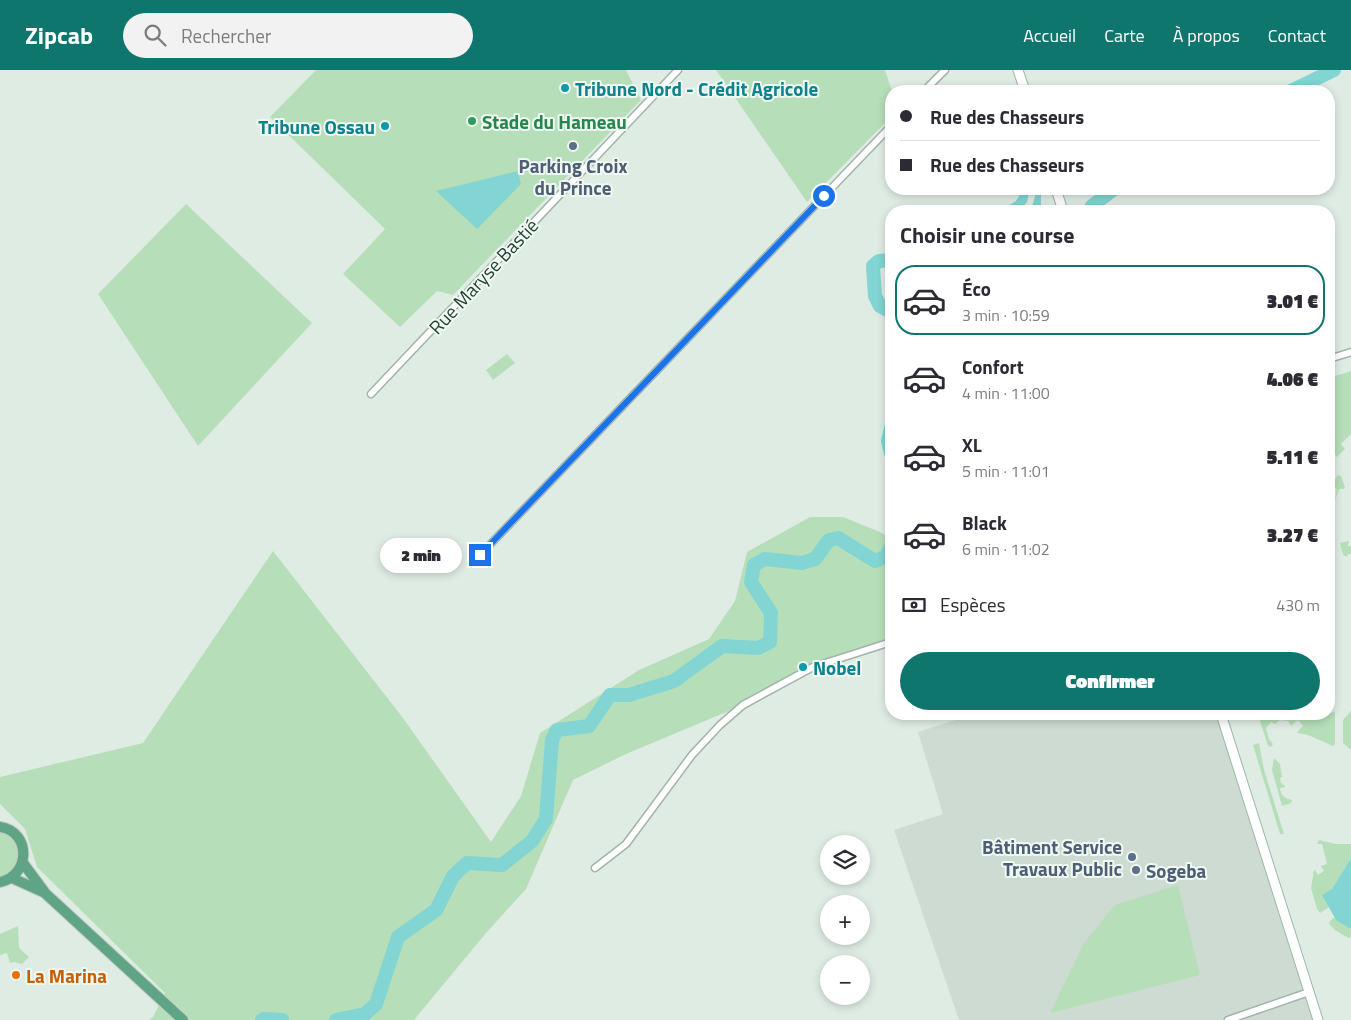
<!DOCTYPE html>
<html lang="fr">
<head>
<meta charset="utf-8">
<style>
	body { margin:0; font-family:"Titillium Web",sans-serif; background:#f2f2f3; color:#2b2b33; height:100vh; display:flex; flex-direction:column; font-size:19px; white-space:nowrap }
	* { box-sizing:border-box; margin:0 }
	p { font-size:16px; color:#7c7c81 }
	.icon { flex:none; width:28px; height:28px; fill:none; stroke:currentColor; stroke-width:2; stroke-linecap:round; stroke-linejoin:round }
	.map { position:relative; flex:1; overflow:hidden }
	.details { position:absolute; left:885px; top:135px; width:450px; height:515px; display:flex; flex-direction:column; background:#fff; border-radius:20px; box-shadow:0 2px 8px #0003 }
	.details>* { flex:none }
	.guide { position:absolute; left:885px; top:15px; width:450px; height:110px; border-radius:20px; box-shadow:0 2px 8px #0003; display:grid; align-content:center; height:110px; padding:0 15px; background:#fff }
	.controls { position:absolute; left:820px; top:765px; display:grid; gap:10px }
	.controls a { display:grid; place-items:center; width:50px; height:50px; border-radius:50%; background:#fff; box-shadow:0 2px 8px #0003; font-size:25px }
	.end { position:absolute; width:22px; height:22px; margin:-11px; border:6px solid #1a73e8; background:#fff; box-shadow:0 0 0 2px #fff }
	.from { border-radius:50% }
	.bubble { position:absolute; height:35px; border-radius:18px; background:#fff; box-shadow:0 2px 8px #0003; font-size:16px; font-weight:800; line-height:35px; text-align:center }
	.guide b { display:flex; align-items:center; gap:18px; height:48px; font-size:19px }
	.guide b+b { border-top:1px solid #e1e1e2 }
	.guide i { width:12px; height:12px; background:#2b2b33 }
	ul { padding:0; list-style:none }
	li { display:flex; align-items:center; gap:15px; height:70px; margin:0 10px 8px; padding:0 5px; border:2px solid transparent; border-radius:20px }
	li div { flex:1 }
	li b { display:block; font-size:19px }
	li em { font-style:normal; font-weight:800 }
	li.current { border-color:#0f766e }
	li>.icon { width:45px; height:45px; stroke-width:1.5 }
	h2 { padding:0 15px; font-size:22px; line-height:60px }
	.pay { display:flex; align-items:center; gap:12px; height:55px; padding:0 15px; font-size:19px }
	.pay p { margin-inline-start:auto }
	.action { display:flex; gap:10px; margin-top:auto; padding:10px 15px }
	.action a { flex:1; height:58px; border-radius:30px; background:#0f766e; color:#fff; font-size:20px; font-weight:800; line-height:58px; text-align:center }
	header { display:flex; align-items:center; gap:30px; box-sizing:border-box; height:70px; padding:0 25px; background:#0f766e; color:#fff }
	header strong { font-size:24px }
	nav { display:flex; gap:28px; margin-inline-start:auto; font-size:18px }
	.search { width:350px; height:45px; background:#f2f2f3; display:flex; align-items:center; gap:12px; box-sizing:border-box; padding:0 18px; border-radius:28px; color:#7c7c81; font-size:19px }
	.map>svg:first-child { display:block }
</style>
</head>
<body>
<header>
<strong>Zipcab</strong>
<div class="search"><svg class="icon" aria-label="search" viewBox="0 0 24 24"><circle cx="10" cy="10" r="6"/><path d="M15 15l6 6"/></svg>Rechercher</div>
<nav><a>Accueil</a><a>Carte</a><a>À propos</a><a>Contact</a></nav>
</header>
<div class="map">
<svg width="1351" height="950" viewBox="0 0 1351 950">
	<rect width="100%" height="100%" fill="#dfece4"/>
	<!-- built -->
	<path fill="#cddbd2" d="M974 644H1221L1318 950H959L894 760 943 744 918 662Z"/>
	<!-- green -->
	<g fill="#b6dfb9">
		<path d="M316 0H626L641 30 453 225 437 221 400 257 343 204 385 159 270 47Z"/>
		<path d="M716 0H885L892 21 891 47 807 132Z"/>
		<path d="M186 134 312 253 198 376 98 224Z"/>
		<path d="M507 284 515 293 493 310 486 300Z"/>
		<path d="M1351 301V364L1341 374 1345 379 1337 387 1329 377V336L1333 332 1329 324V308Z"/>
		<path d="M1338 405 1341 406 1345 417 1344 419H1339L1335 430 1337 419 1330 416Z"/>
		<path d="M810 447H843L880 462 891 469V572L813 597 743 635 626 684 573 710 526 819 486 863 414 950H149L153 947 165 923 37 797 25 759 0 734V707L143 673 273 481 403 648 491 772 521 726 540 663 639 600 709 569 735 531 747 482Z"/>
		<path d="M1349 471 1348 476H1351V484H1348L1347 487 1343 485 1340 473Z"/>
		<path d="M1351 641V680L1343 673V650Z"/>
		<path d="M1335 642V674L1333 676 1308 665 1298 663 1297 662 1303 656 1298 650 1291 656 1288 651 1280 650 1275 654 1271 652 1266 658 1269 669 1273 674 1271 677 1268 676 1260 651 1264 644 1312 647Z"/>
		<path d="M1259 673 1264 700 1284 764H1280L1253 675Z"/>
		<path d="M1274 688 1280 694 1282 707 1280 708 1281 713 1285 716V717L1280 718C1281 726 1284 728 1292 730L1291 733 1282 736 1272 700Z"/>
		<path d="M0 761C18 766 28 789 11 802 8 804 3 806 0 807Z"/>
		<path d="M1319 770 1336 774H1351V788L1332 819 1323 825 1329 837 1320 843 1317 839 1311 818 1314 800H1315L1318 805 1324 801 1321 796 1327 794 1322 774H1317Z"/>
		<path d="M1178 815 1200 905 1050 943 1084 873 1115 835Z"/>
		<path d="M1335 847 1351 858V867L1348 868 1335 860 1329 854 1330 851Z"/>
		<path d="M18 856 19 878 29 887 22 894 14 892 10 893 7 883 0 885V864Z"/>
	</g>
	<!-- water -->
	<g fill="#82d5d2">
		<path d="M518 101 521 114 477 159 436 121Z"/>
		<path d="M1023 119H1041V141H999L1016 131Z"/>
		<path d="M1351 788V858H1349L1336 850 1322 825 1332 819Z"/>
	</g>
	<!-- pier -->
	<path fill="#dfece4" d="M1030 119H1037L1032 137 1033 141H1019L1027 132Z"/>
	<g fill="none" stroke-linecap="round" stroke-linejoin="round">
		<!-- river -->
		<g stroke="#82d5d2" stroke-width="14">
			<path d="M1291 21 1334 0"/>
			<path d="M1089 141 1092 136 1114 119"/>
			<path d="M891 190 879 191 873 196 875 226 880 236 891 242"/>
			<path d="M891 358 888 371 891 383"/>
			<path d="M262 950 264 949 282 950"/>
			<path d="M336 950 365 944 376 934 398 867 436 840 453 806 467 793 502 795 532 771 546 749 552 670 557 660 589 656 610 625H629L674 611 722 576 758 578 770 572 771 543 751 512 754 495 765 489 802 493 815 489 829 470 838 468 875 491 885 487 891 477"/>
		</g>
		<defs>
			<g id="street">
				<path d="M924 21 945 0"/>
				<path d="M1329 289 1351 282"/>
				<path d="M371 324 678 0"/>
				<path d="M480 485 891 56"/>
				<path d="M595 798 626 774 692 685 720 655 743 635 813 597 891 572"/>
				<path d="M1228 950 1309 922"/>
			</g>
			<g id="secondary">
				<path d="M1018 0 1025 21"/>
				<path d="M1056 119 1063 141"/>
				<path d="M1221 644 1318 950"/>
			</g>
			<g id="primary">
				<path d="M0 757C32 762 30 806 0 812"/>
				<path d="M23 793 46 824 183 950"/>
				<path d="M12 808 43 822"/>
			</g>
		</defs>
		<!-- street casing -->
		<use href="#street" stroke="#a2b4aa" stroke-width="9"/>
		<!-- secondary casing -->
		<use href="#secondary" stroke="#9db8a9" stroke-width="11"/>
		<!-- primary casing -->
		<use href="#primary" stroke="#c0c9c5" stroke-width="12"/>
		<!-- street -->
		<use href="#street" stroke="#fff" stroke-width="6"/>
		<!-- secondary -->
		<use href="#secondary" stroke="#fff" stroke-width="9"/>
		<!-- primary -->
		<use href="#primary" stroke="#60a486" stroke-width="10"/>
	</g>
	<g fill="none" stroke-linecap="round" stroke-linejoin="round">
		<!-- route -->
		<path stroke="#1a73e8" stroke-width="6" d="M480 485 824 126"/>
	</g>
	<!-- markers -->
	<g fill="#0f9aa8" stroke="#f0f8f2" stroke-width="2">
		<circle cx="565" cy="18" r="5"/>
		<circle cx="385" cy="56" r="5"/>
		<circle cx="803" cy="597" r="5"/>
	</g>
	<circle fill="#2e9e5b" stroke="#f0f8f2" stroke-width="2" cx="472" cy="51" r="5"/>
	<g fill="#5c6f8a" stroke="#f0f8f2" stroke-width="2">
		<circle cx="573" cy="76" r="5"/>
		<circle cx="1132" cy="787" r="5"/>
		<circle cx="1136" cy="800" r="5"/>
	</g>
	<circle fill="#e8710a" stroke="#f0f8f2" stroke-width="2" cx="16" cy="905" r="5"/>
	<g text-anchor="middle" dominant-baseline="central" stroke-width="4" stroke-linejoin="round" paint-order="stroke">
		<!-- culture labels -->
		<g font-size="19" font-weight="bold" fill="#0d838f" stroke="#f0f8f2" text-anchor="start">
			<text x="575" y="18">Tribune Nord - Crédit Agricole</text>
			<text x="375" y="56" text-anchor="end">Tribune Ossau</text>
			<text x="813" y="597">Nobel</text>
		</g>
		<!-- leisure labels -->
		<g font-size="19" font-weight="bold" fill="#27864d" stroke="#f0f8f2" text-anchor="start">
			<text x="482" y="51">Stade du Hameau</text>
		</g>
		<!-- service labels -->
		<g font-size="19" font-weight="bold" fill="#4e5e75" stroke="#f0f8f2">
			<text x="573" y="95">Parking Croix<tspan x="573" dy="22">du Prince</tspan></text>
			<text x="1122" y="776" text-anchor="end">Bâtiment Service<tspan x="1122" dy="22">Travaux Public</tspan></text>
			<text x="1146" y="800" text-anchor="start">Sogeba</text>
		</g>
		<!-- street labels -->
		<g font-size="19" fill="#1f3d2f" stroke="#f0f8f2">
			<text transform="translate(483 206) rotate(-47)">Rue Maryse Bastié</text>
		</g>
		<!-- food labels -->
		<g font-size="19" font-weight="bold" fill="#c56008" stroke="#f0f8f2" text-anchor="start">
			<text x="26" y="905">La Marina</text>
		</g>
	</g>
</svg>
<div class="controls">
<a><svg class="icon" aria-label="layers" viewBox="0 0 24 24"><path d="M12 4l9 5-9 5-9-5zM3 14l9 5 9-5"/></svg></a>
<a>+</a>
<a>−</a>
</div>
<i class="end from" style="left:824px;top:126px"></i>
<i class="end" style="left:480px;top:485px"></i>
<div class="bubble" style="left:380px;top:468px;width:82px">2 min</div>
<div class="guide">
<b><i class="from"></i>Rue des Chasseurs</b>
<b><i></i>Rue des Chasseurs</b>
</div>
<section class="details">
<h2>Choisir une course</h2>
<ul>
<li class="current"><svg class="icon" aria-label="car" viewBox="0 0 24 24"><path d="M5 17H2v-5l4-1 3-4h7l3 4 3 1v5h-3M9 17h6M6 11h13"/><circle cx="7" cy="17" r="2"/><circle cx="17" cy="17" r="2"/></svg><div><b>Éco</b><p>3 min · 10:59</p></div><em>3.01 €</em></li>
<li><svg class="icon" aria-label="car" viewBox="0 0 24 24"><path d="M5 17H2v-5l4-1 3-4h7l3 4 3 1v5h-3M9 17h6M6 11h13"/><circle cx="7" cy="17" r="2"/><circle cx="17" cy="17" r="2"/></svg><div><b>Confort</b><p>4 min · 11:00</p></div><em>4.06 €</em></li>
<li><svg class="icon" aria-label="car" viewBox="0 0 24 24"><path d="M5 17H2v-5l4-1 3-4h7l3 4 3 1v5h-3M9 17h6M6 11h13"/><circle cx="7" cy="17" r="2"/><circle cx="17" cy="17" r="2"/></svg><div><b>XL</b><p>5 min · 11:01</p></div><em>5.11 €</em></li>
<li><svg class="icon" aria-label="car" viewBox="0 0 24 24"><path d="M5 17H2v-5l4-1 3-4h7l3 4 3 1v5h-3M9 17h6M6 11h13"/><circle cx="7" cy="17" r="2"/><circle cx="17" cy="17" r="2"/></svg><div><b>Black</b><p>6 min · 11:02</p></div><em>3.27 €</em></li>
</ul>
<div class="pay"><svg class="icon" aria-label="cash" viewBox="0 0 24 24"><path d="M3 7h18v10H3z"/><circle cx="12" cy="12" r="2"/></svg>Espèces<p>430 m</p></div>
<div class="action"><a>Confirmer</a></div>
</section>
</div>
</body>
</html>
